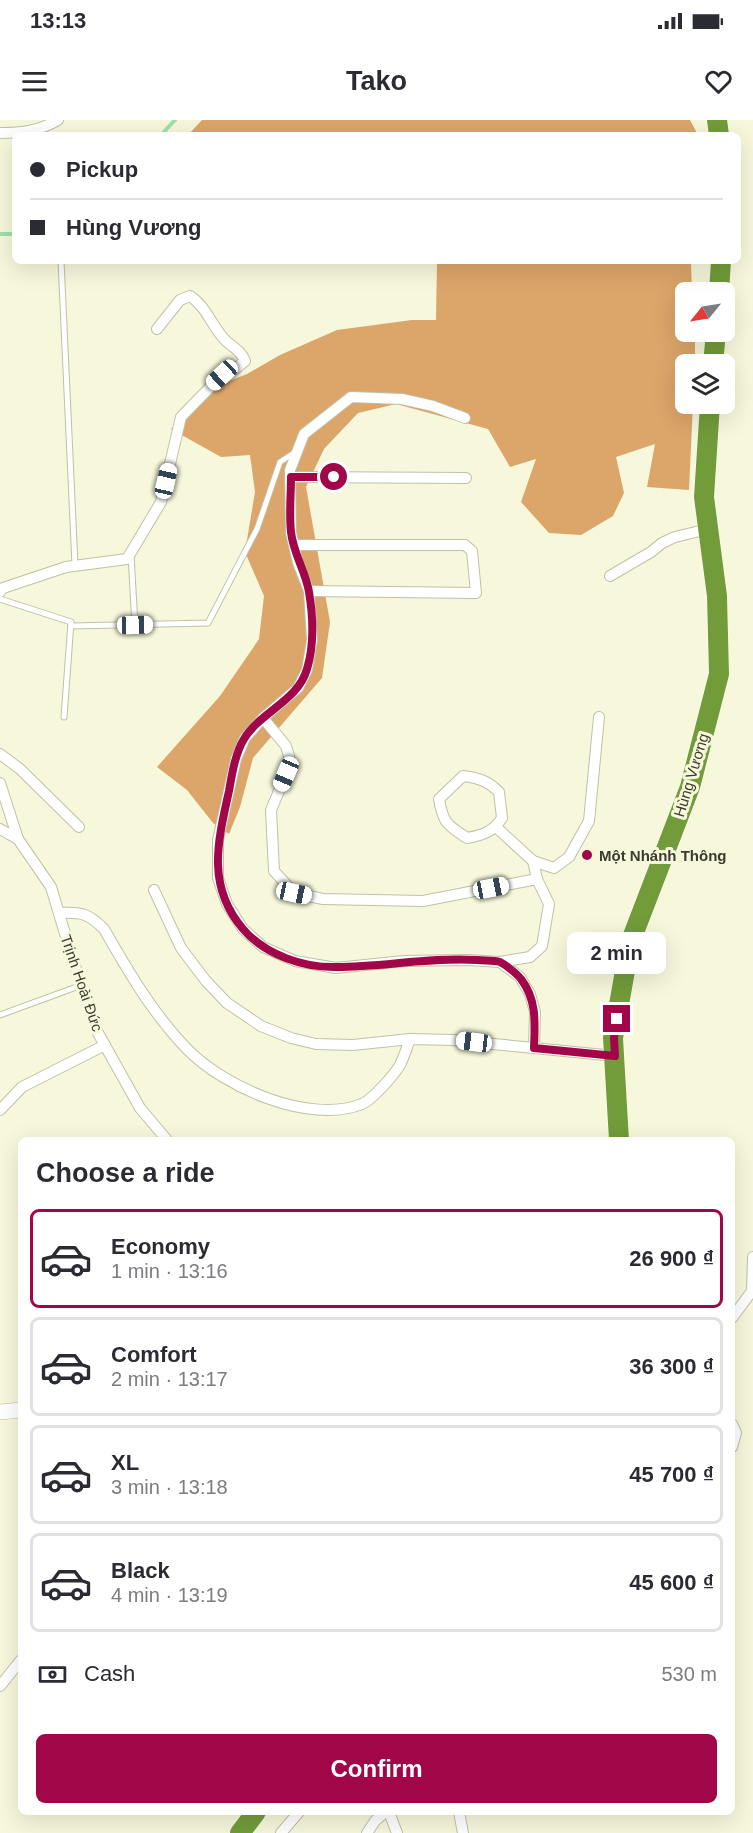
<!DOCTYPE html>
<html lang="en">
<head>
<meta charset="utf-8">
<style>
	body { margin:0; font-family:Arial,sans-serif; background:#f7f7f7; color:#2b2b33; height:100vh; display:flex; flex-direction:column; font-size:22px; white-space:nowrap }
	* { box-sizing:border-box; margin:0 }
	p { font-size:20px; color:#7c7c81 }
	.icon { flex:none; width:33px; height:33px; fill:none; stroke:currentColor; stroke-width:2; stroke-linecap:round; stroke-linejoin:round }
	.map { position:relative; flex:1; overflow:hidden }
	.sheet { position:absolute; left:18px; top:1017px; width:717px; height:678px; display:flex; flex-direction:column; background:#fff; border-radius:9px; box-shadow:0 6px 24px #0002 }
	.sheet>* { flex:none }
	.guide { position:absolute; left:12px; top:12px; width:729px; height:132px; border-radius:9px; box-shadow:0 6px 24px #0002; display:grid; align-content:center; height:132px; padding:0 18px; background:#fff }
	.needle { width:39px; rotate:240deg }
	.buttons { position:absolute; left:675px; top:162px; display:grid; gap:12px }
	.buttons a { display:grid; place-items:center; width:60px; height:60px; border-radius:9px; background:#fff; box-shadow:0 6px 24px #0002; font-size:30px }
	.end { position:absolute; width:27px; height:27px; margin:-14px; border:8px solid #a00648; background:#fff; box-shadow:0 0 0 3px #fff }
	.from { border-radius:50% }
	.bubble { position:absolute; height:42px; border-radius:9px; background:#fff; box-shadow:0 6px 24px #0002; font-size:20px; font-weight:600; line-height:42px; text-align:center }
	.car { position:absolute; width:18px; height:36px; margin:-18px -9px; border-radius:8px; box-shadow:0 0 4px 2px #0007; background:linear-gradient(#fff 24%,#345 0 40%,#fff 0 76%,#345 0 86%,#fff 0) }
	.guide b { display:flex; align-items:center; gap:21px; height:57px; font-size:22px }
	.guide b+b { border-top:2px solid #e1e1e2 }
	.guide i { width:15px; height:15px; background:#2b2b33 }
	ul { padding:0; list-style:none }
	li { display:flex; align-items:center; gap:18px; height:99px; margin:0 12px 9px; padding:0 6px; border:3px solid #e1e1e2; border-radius:9px }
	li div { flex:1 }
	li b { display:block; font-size:22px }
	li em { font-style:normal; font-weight:600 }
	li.selected { border-color:#a00648 }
	li>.icon { width:54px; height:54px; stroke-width:1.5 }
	h2 { padding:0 18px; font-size:27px; line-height:72px }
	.pay { display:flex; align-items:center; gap:15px; height:66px; padding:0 18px; font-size:22px }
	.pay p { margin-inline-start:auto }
	.button { display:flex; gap:12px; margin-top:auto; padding:12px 18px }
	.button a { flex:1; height:69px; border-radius:9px; background:#a00648; color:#fff; font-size:24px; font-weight:600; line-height:69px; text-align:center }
	.status { display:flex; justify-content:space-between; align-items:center; height:42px; padding:0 30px; background:#fff; direction:ltr }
	.status svg { height:16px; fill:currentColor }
	header { display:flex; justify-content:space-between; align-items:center; height:78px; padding:0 18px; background:#fff; font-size:27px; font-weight:600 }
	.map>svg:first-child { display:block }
</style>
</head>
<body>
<div class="status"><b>13:13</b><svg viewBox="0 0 49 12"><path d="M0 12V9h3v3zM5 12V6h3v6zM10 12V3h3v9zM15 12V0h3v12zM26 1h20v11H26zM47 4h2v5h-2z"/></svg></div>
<header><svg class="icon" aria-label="menu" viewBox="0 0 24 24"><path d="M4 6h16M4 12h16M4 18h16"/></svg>Tako<svg class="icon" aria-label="heart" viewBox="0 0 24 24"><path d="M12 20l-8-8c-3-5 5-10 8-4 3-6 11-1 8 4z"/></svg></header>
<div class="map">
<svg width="753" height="1713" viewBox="0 0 753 1713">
	<rect width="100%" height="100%" fill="#f6f7db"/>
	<!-- forest -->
	<g fill="#dca56a">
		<path d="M202 0H690L698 15H188Z"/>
		<path d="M437 141H691L692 172H686V212H695V244H686V284H693L689 370 647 367 655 324 616 337 624 373 613 396 581 415 549 413 521 382 536 339 510 347 488 309 396 284 358 293 324 329 306 367 330 502 322 558 253 638 240 687 229 714 213 703 187 670 157 647 220 576 259 519 264 476 245 432 255 372 250 335 221 337 171 309 209 269 247 254 280 235 337 210 412 200H436Z"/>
	</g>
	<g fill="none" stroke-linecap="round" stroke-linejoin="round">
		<!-- stream -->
		<g stroke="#9ee0ab" stroke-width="4">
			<path d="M161 15 175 0"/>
			<path d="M0 114H15"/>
		</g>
		<defs>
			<g id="lane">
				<path d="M61 141 75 445"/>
				<path d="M131 435 135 505"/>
				<path d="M0 479 71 502 64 597"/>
				<path d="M71 506 208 503 257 409 280 342 294 333"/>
				<path d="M0 895 82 865"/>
			</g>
			<g id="street">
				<path d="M0 13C22 13 39 11 58 0"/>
				<path d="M465 298 433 286 402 279 351 277 304 314 290 350 291 413 298 443 309 471 312 520 307 550 298 568 263 598 245 618 236 639 218 720V758L227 784 243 809 263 827 295 841 336 848 404 841 468 840 500 842 520 857 530 874 535 892 534 928"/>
				<path d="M291 357 466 358"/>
				<path d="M294 425H465L472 431 476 473 309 471"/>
				<path d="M610 456 651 432 662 423 675 417 708 409"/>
				<path d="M0 472 3 468 66 447 127 439 161 382 181 297 222 255 235 249 245 241C241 231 234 228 226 221 212 207 207 187 190 176L180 180 157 209"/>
				<path d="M263 598 286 626 289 636 290 645 271 690 274 751 294 773 323 779 423 781 537 759 549 784 542 826 530 837 500 842"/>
				<path d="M0 634 20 649 79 707"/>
				<path d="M463 656C479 658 488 661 499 672L502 698C493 712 483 715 467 718 447 705 443 703 439 679Z"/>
				<path d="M0 663 18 719"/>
				<path d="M496 707 533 741"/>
				<path d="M0 709 18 719 51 767 72 837 98 913 140 988 167 1020"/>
				<path d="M537 759 533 741 554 748 569 737 589 701 599 597"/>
				<path d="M154 770 181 828 206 861 227 883 261 906 291 918 316 924 353 925 410 919 453 920 615 936"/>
				<path d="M59 793C81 792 88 793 104 809 128 851 153 894 187 929 224 967 309 1005 362 984 372 980 394 955 400 945 404 937 407 927 410 919"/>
				<path d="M0 990 22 967 105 925"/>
				<path d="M732 1198 752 1171 753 1137"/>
				<path d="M732 1304 736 1313 732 1327"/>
				<path d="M0 1566 21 1540"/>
				<path d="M389 1692 397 1713"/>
				<path d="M459 1692 463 1713"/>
				<path d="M281 1713 299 1692"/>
				<path d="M367 1713 375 1701 385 1692"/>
			</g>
			<path id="secondary" d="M0 1292 21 1290"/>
			<g id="highway">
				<path d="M717 0 719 15"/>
				<path d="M719 172 721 141"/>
				<path d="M713 244 716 212"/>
				<path d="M619 1020 613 918 630 823 690 667 719 554 717 476 704 377 710 284"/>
				<path d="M240 1713 256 1692"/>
			</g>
		</defs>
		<!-- lane casing -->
		<use href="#lane" stroke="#c0c1a6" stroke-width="7"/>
		<!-- street casing -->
		<use href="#street" stroke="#c0c1a6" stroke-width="12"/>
		<!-- secondary casing -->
		<use href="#secondary" stroke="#c0c1a6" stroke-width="16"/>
		<!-- highway casing -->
		<use href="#highway" stroke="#fff" stroke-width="21"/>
		<!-- lane -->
		<use href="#lane" stroke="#fff" stroke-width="5"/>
		<!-- street -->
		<use href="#street" stroke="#fff" stroke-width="10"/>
		<!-- secondary -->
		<use href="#secondary" stroke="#fff" stroke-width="15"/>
		<!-- highway -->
		<use href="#highway" stroke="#729c39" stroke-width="20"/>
	</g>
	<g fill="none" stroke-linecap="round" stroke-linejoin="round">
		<!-- route -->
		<path stroke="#a00648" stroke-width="8" d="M334 357H291C291 375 289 394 291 412 293 433 306 452 309 472 313 496 314 526 307 549 298 581 260 592 244 619 235 634 232 654 229 671 218 721 206 766 243 809 265 835 304 848 337 847 383 847 430 837 477 840 484 841 493 840 500 842 506 845 517 854 521 859 537 880 535 903 534 928L615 936 614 918 617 899"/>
	</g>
	<!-- markers -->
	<circle fill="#a00648" stroke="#f6f7db" stroke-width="2" cx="587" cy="735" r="6"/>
	<g text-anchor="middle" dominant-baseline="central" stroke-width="6" stroke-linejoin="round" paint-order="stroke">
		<!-- street labels -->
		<g font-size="15" fill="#3b3c31" stroke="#f6f7db">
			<text transform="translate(691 655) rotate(-73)">Hùng Vương</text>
			<text transform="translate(82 863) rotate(71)">Trịnh Hoài Đức</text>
		</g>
		<!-- poi labels -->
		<g font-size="15" font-weight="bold" fill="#3b3c31" stroke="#f6f7db" text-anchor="start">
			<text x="599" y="735">Một Nhánh Thông</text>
		</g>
	</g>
</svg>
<div class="buttons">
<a><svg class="needle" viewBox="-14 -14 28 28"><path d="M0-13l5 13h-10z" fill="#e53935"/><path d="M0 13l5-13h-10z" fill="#7c7c81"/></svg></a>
<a><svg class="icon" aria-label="layers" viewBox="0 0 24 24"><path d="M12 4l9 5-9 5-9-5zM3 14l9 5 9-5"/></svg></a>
</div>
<i class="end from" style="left:334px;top:357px"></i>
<i class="end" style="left:617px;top:899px"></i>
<div class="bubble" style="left:567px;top:812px;width:99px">2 min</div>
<i class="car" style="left:222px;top:255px;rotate:227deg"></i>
<i class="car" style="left:166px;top:361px;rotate:13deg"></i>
<i class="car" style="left:135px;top:505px;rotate:89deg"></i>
<i class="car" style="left:286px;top:654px;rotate:203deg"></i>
<i class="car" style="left:491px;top:768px;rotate:79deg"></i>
<i class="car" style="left:294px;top:773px;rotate:102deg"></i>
<i class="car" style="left:474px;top:922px;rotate:277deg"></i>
<div class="guide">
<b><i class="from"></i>Pickup</b>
<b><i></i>Hùng Vương</b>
</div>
<section class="sheet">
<h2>Choose a ride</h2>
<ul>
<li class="selected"><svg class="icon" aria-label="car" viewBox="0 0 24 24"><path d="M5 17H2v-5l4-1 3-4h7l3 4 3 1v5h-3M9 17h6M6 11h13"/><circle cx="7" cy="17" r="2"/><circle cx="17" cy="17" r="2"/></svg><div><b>Economy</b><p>1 min · 13:16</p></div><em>26 900 ₫</em></li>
<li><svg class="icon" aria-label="car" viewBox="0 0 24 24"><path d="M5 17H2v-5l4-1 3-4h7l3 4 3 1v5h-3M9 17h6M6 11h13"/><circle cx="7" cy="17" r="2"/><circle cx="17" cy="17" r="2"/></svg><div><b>Comfort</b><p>2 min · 13:17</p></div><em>36 300 ₫</em></li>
<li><svg class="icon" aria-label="car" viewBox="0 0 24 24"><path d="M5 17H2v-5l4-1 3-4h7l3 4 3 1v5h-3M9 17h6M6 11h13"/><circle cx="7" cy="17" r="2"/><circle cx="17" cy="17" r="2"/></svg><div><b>XL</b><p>3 min · 13:18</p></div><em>45 700 ₫</em></li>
<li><svg class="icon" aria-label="car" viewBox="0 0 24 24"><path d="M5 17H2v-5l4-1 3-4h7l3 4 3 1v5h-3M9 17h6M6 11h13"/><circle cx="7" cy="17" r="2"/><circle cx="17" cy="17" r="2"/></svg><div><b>Black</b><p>4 min · 13:19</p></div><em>45 600 ₫</em></li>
</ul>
<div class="pay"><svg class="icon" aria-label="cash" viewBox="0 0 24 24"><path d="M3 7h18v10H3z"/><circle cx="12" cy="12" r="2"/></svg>Cash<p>530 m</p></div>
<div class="button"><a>Confirm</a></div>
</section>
</div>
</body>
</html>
